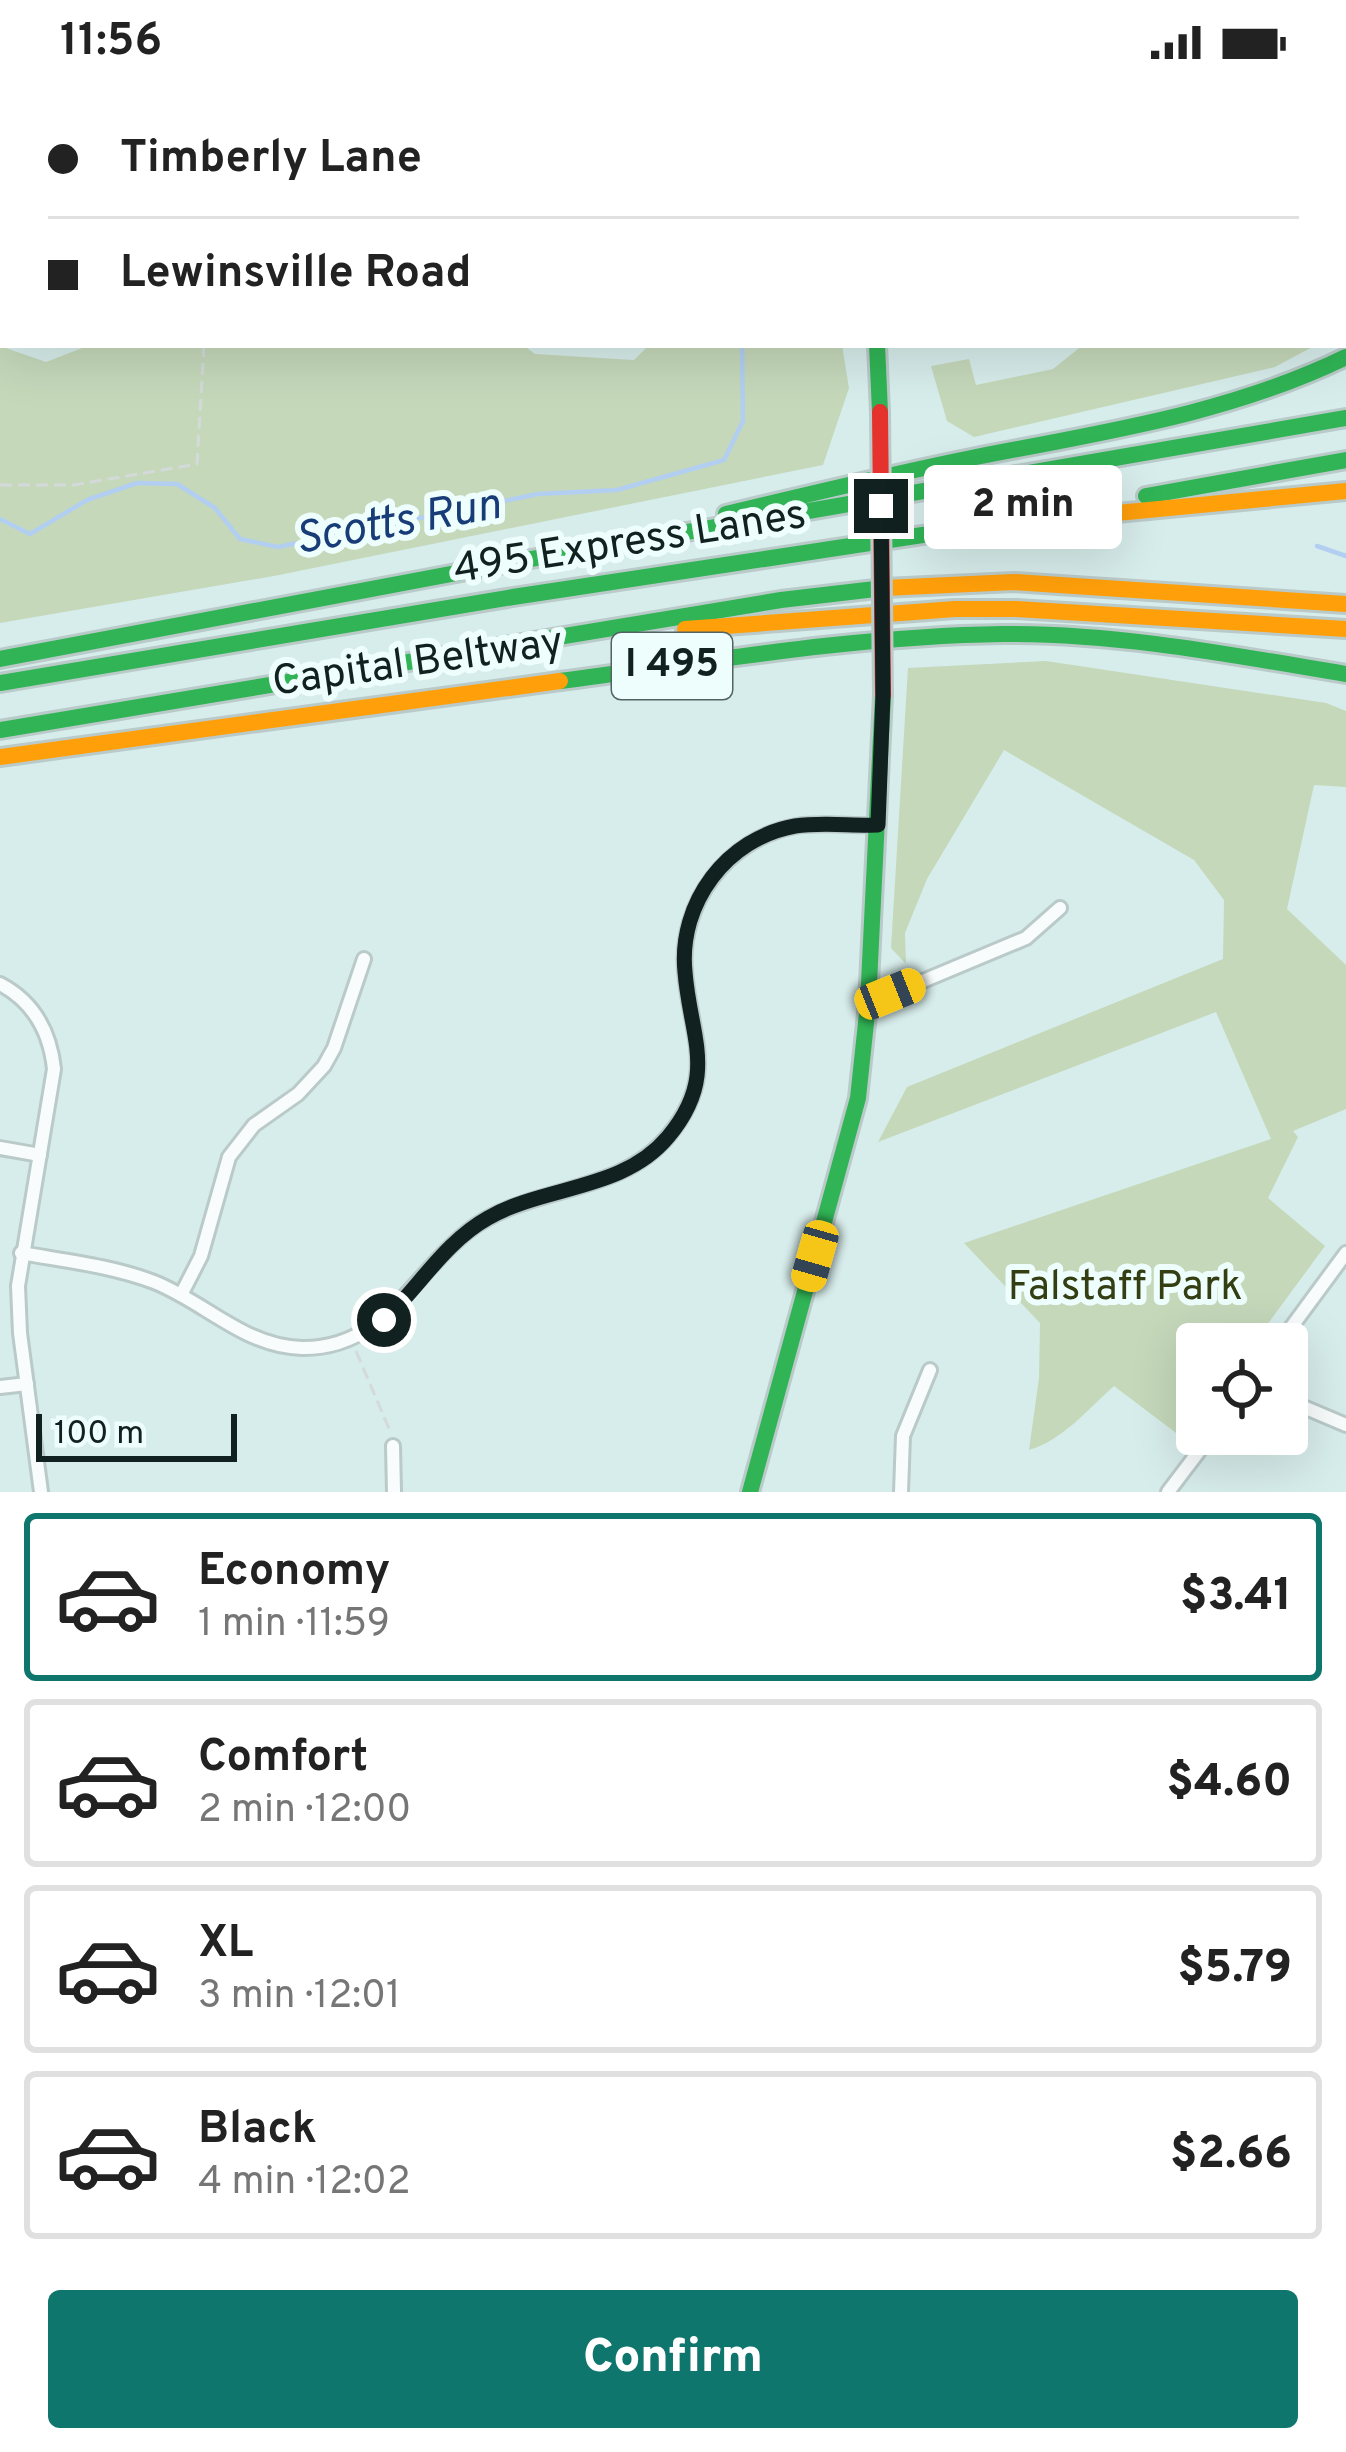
<!DOCTYPE html>
<html lang="en">
<head>
<meta charset="utf-8">
<style>
	body { margin:0; font-family:Overpass,sans-serif; background:#f6f6f6; color:#222; height:100vh; display:flex; flex-direction:column; font-size:45px; white-space:nowrap }
	* { box-sizing:border-box; margin:0 }
	p { font-size:39px; color:#767676 }
	.icon { flex:none; width:66px; height:66px; fill:none; stroke:currentColor; stroke-width:2; stroke-linecap:round; stroke-linejoin:round }
	.map { position:relative; height:1408px; overflow:hidden }
	.details { display:flex; flex-direction:column; background:#fff; flex:1 }
	.details>* { flex:none }
	.banner { position:absolute; left:0px; top:0px; width:1347px; height:264px; box-shadow:0 12px 48px #0002; display:grid; align-content:center; height:264px; padding:0 48px; background:#fff }
	.fabs { position:absolute; left:1176px; top:1239px; display:grid; gap:24px }
	.fabs a { display:grid; place-items:center; width:132px; height:132px; border-radius:12px; background:#fff; box-shadow:0 12px 48px #0002; font-size:60px }
	.scale { position:absolute; left:36px; bottom:30px; width:201px; box-sizing:border-box; padding-left:12px; border:6px solid #112120; border-top:0; font-size:33px; line-height:42px; white-space:nowrap; color:#112120; -webkit-text-stroke:9px #eefefd; paint-order:stroke }
	.end { position:absolute; width:54px; height:54px; margin:-27px; border:15px solid #112120; background:#fff; box-shadow:0 0 0 6px #fff }
	.from { border-radius:50% }
	.bubble { position:absolute; height:84px; border-radius:12px; background:#fff; box-shadow:0 12px 48px #0002; font-size:39px; font-weight:800; line-height:84px; text-align:center }
	.car { position:absolute; width:36px; height:72px; margin:-36px -18px; border-radius:15px; box-shadow:0 0 9px 3px #0007; background:linear-gradient(#f5c518 24%,#345 0 40%,#f5c518 0 76%,#345 0 86%,#f5c518 0) }
	.banner b { display:flex; align-items:center; gap:42px; height:114px; font-size:45px }
	.banner b+b { border-top:3px solid #e0e0e0 }
	.banner i { width:30px; height:30px; background:#222 }
	ul { padding:21px 0 0; list-style:none }
	li { display:flex; align-items:center; gap:36px; height:168px; margin:0 24px 18px; padding:0 24px; border:6px solid #e0e0e0; border-radius:12px }
	li div { flex:1 }
	li b { display:block; font-size:45px }
	li em { font-style:normal; font-weight:800 }
	li.current { border-color:#0f766e }
	li>.icon { width:108px; height:108px; stroke-width:1.5 }
	.action { display:flex; gap:24px; margin-top:auto; padding:24px 48px }
	.action a { flex:1; height:138px; border-radius:12px; background:#0f766e; color:#fff; font-size:48px; font-weight:800; line-height:138px; text-align:center }
	.status { display:flex; justify-content:space-between; align-items:center; height:84px; padding:0 60px; background:#fff; direction:ltr }
	.status svg { height:33px; fill:currentColor }
	.map>svg:first-child { display:block }
</style>
</head>
<body>
<div class="status"><b>11:56</b><svg viewBox="0 0 49 12"><path d="M0 12V9h3v3zM5 12V6h3v6zM10 12V3h3v9zM15 12V0h3v12zM26 1h20v11H26zM47 4h2v5h-2z"/></svg></div>
<div class="map">
<svg width="1346" height="1408" viewBox="0 0 1346 1408">
	<rect width="100%" height="100%" fill="#d7edeb"/>
	<!-- green -->
	<g fill="#c5d8ba">
		<path d="M90 261H523L535 270 634 276 649 261H842L849 304 823 381 274 492 0 539V262L46 278Z"/>
		<path d="M1083 261H1316L1275 283 974 353 947 337 931 282 969 275 976 301 1053 285Z"/>
		<path d="M1046 577 1326 619 1346 627V703L1314 701 1287 825 1346 881V1025L1293 1047 1298 1053 1268 1114 1325 1162 1253 1260H1197V1337L1184 1355 1114 1302C1089 1324 1062 1357 1029 1366L1039 1294 1040 1239 964 1159 1271 1055 1216 928 878 1058 907 1003 1223 875 1224 816 1194 776 1004 666 927 795 905 849 906 880 891 864 908 584Z"/>
	</g>
	<g fill="none" stroke-linecap="round" stroke-linejoin="round">
		<!-- stream -->
		<g stroke="#b2cff1" stroke-width="4.5">
			<path d="M781 3 782 0"/>
			<path d="M0 435 30 450 87 416 137 399 177 400 215 424 240 455 278 463 538 410 617 406 724 376 743 337 742 261"/>
			<path d="M1317 462 1346 472"/>
		</g>
		<defs>
			<g id="lane">
				<path d="M297 0V3"/>
				<path d="M94 3 111 0"/>
			</g>
			<g id="street">
				<path d="M413 0 414 3"/>
				<path d="M0 167H3"/>
				<path d="M0 900C34 918 50 948 54 985L18 1202 20 1249 41 1408"/>
				<path d="M868 920 1026 854 1060 824"/>
				<path d="M0 1064 40 1071"/>
				<path d="M21 1169C66 1177 112 1182 154 1198 205 1218 245 1263 302 1264 384 1265 411 1192 467 1148 527 1100 619 1113 669 1051 719 990 690 952 685 887 679 819 728 754 796 742 822 738 851 742 877 741"/>
				<path d="M181 1211 201 1172 229 1073 254 1041 298 1010 324 982 334 964 364 875"/>
				<path d="M1279 1260 1346 1169"/>
				<path d="M0 1303 27 1300"/>
				<path d="M1287 1316 1346 1341"/>
				<path d="M393 1362 394 1408"/>
				<path d="M901 1408 903 1352 930 1286"/>
				<path d="M1168 1408 1212 1350"/>
			</g>
			<g id="fast">
				<path d="M877 261 880 328"/>
				<path d="M1146 412 1346 376"/>
				<path d="M726 430C809 410 892 390 976 373 1103 348 1229 330 1346 273"/>
				<path d="M0 575 525 476 1346 334"/>
				<path d="M560 597C706 578 855 552 1003 550 1119 549 1232 571 1346 590"/>
				<path d="M0 599 513 513 982 442"/>
				<path d="M0 646 781 516 884 504"/>
				<path d="M750 1408 858 1014 868 920 883 611"/>
			</g>
			<g id="slow">
				<path d="M982 442 1346 407"/>
				<path d="M884 504 1014 498 1346 520"/>
				<path d="M685 545 955 525H1016L1346 545"/>
				<path d="M0 673 560 597"/>
			</g>
			<path id="jam" d="M855 0V3"/>
		</defs>
		<!-- lane casing -->
		<use href="#lane" stroke="#b9cac9" stroke-width="12"/>
		<!-- street casing -->
		<use href="#street" stroke="#b9cac9" stroke-width="18"/>
		<!-- fast casing -->
		<use href="#fast" stroke="#b9cac9" stroke-width="22"/>
		<!-- slow casing -->
		<use href="#slow" stroke="#b9cac9" stroke-width="22"/>
		<!-- jam casing -->
		<use href="#jam" stroke="#b9cac9" stroke-width="22"/>
		<!-- path -->
		<g stroke="#d3dad9" stroke-width="3" stroke-dasharray="12 6" stroke-linecap="butt">
			<path d="M831 0V3"/>
			<path d="M932 0V3"/>
			<path d="M1073 0 1074 3"/>
			<path d="M1344 144 1346 143"/>
			<path d="M0 401H74L197 380 204 261"/>
			<path d="M356 1267 390 1347"/>
		</g>
		<!-- lane -->
		<use href="#lane" stroke="#f9fcfc" stroke-width="6"/>
		<!-- street -->
		<use href="#street" stroke="#f9fcfc" stroke-width="12"/>
		<!-- fast -->
		<use href="#fast" stroke="#30b455" stroke-width="16"/>
		<!-- slow -->
		<use href="#slow" stroke="#ff9f0a" stroke-width="16"/>
		<!-- jam -->
		<use href="#jam" stroke="#e5322d" stroke-width="16"/>
		<defs>
			<path id="jam-bridge" d="M880 328 883 611"/>
		</defs>
		<!-- jam-bridge casing -->
		<use href="#jam-bridge" stroke="#b9cac9" stroke-width="22" stroke-linecap="butt"/>
		<!-- jam-bridge -->
		<use href="#jam-bridge" stroke="#e5322d" stroke-width="16"/>
	</g>
	<g fill="none" stroke-linecap="round" stroke-linejoin="round">
		<!-- route -->
		<path stroke="#112120" stroke-width="15" d="M384 1236C419 1203 445 1158 488 1134 545 1101 623 1107 668 1053 719 992 690 953 685 888 678 819 727 754 795 742 822 738 851 742 878 741L883 611 881 422"/>
	</g>
	<g text-anchor="middle" dominant-baseline="central" stroke-width="12" stroke-linejoin="round" paint-order="stroke">
		<!-- shield labels -->
		<rect fill="#eefefd" stroke="#536362" stroke-width="3" x="612" y="549" width="120" height="66" rx="9"/>
		<g font-size="39" font-weight="bold" fill="#112120">
			<text x="672" y="582">I 495</text>
		</g>
		<!-- street labels -->
		<g font-size="42" fill="#112120" stroke="#eefefd">
			<text transform="translate(630 460) rotate(-9)">495 Express Lanes</text>
			<text transform="translate(418 580) rotate(-8)">Capital Beltway</text>
		</g>
		<!-- park labels -->
		<g font-size="42" fill="#333e13" stroke="#eefefd">
			<text x="1125" y="1204">Falstaff Park</text>
		</g>
		<!-- water labels -->
		<g font-size="45" font-style="italic" fill="#183c77" stroke="#eefefd">
			<text transform="translate(398 440) rotate(-10)">Scotts Run</text>
		</g>
	</g>
</svg>
<div class="fabs">
<a><svg class="icon" aria-label="locate" viewBox="0 0 24 24"><circle cx="12" cy="12" r="6"/><path d="M12 2v4M12 18v4M2 12h4M18 12h4"/></svg></a>
</div>
<div class="scale">100 m</div>
<i class="end from" style="left:384px;top:1236px"></i>
<i class="end" style="left:881px;top:422px"></i>
<div class="bubble" style="left:924px;top:381px;width:198px">2 min</div>
<i class="car" style="left:890px;top:910px;rotate:68deg"></i>
<i class="car" style="left:815px;top:1172px;rotate:196deg"></i>
<div class="banner">
<b><i class="from"></i>Timberly Lane</b>
<b><i></i>Lewinsville Road</b>
</div>
</div>
<section class="details">
<ul>
<li class="current"><svg class="icon" aria-label="car" viewBox="0 0 24 24"><path d="M5 17H2v-5l4-1 3-4h7l3 4 3 1v5h-3M9 17h6M6 11h13"/><circle cx="7" cy="17" r="2"/><circle cx="17" cy="17" r="2"/></svg><div><b>Economy</b><p>1 min · 11:59</p></div><em>$3.41</em></li>
<li><svg class="icon" aria-label="car" viewBox="0 0 24 24"><path d="M5 17H2v-5l4-1 3-4h7l3 4 3 1v5h-3M9 17h6M6 11h13"/><circle cx="7" cy="17" r="2"/><circle cx="17" cy="17" r="2"/></svg><div><b>Comfort</b><p>2 min · 12:00</p></div><em>$4.60</em></li>
<li><svg class="icon" aria-label="car" viewBox="0 0 24 24"><path d="M5 17H2v-5l4-1 3-4h7l3 4 3 1v5h-3M9 17h6M6 11h13"/><circle cx="7" cy="17" r="2"/><circle cx="17" cy="17" r="2"/></svg><div><b>XL</b><p>3 min · 12:01</p></div><em>$5.79</em></li>
<li><svg class="icon" aria-label="car" viewBox="0 0 24 24"><path d="M5 17H2v-5l4-1 3-4h7l3 4 3 1v5h-3M9 17h6M6 11h13"/><circle cx="7" cy="17" r="2"/><circle cx="17" cy="17" r="2"/></svg><div><b>Black</b><p>4 min · 12:02</p></div><em>$2.66</em></li>
</ul>
<div class="action"><a>Confirm</a></div>
</section>
</body>
</html>
